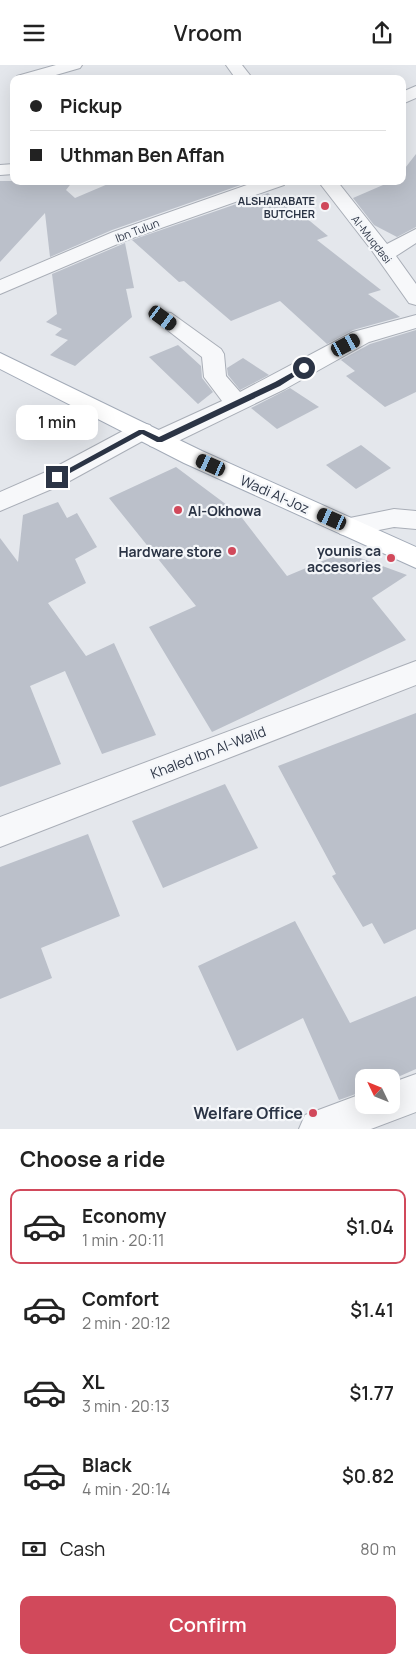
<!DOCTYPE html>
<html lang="en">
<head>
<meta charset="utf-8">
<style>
	body { margin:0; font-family:Manrope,sans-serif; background:#f2f2f2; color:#222; height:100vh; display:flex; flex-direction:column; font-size:19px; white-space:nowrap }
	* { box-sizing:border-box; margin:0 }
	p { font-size:16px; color:#767676 }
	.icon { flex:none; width:28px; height:28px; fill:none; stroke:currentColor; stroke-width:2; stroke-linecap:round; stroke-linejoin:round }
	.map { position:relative; height:1064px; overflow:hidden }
	.panel { display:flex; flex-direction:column; background:#fff; flex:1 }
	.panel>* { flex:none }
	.guide { position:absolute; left:10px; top:10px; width:396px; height:110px; border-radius:10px; box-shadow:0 5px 20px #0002; display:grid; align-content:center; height:110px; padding:0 20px; background:#fff }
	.needle { width:32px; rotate:313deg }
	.tools { position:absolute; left:355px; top:1004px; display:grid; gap:10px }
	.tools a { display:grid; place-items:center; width:45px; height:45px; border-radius:10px; background:#fff; box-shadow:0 5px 20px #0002; font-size:25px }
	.end { position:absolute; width:22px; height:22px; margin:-11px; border:6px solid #2b3445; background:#fff; box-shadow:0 0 0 2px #fff }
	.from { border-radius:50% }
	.bubble { position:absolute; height:35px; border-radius:10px; background:#fff; box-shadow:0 5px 20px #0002; font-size:16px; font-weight:600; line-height:35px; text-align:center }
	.car { position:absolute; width:15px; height:30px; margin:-15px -8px; border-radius:6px; box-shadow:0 0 4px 1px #0007; background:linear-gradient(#222 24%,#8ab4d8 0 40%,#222 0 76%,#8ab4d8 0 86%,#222 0) }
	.guide b { display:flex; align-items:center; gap:18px; height:48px; font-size:19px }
	.guide b+b { border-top:1px solid #e0e0e0 }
	.guide i { width:12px; height:12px; background:#222 }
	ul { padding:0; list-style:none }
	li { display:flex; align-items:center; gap:15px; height:75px; margin:0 10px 8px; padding:0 10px; border:2px solid transparent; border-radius:10px }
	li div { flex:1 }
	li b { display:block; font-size:19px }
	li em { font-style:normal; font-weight:600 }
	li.current { border-color:#d1495b }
	li>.icon { width:45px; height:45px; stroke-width:1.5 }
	h2 { padding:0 20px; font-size:22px; line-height:60px }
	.pay { display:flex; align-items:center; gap:12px; height:55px; padding:0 20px; font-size:19px }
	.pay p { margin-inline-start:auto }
	.button { display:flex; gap:10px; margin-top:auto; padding:10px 20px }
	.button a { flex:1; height:58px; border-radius:10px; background:#d1495b; color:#fff; font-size:20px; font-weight:600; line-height:58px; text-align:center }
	header { display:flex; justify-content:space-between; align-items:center; height:65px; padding:0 20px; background:#fff; font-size:22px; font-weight:600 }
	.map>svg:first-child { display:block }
</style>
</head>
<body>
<header><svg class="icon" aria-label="menu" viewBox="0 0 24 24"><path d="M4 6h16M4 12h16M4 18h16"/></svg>Vroom<svg class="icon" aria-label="share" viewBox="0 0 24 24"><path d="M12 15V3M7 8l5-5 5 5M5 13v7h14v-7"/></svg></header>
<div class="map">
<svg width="416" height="1064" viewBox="0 0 416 1064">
	<rect width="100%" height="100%" fill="#e4e7ec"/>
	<!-- building -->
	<g fill="#bbc0ca">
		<path d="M416 89V162L397 172 374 160 353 133 390 117 394 119 396 116H402V107Z"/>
		<path d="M0 116H73L66 125 75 133 115 116H252L112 165 50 192 45 148 0 197Z"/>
		<path d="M268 128 294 148 299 147 328 171 317 175 381 225 368 229 400 252 353 265 327 279 280 236 231 256 184 216 179 217 132 175Z"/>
		<path d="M125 178 134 223 126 224 132 252 75 301 50 290 68 275 55 270 62 264 46 257 57 249 52 209Z"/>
		<path d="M416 265V327L385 342 346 311 355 306 341 295 370 279Z"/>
		<path d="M178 280 201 301 202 313 213 327 198 339 149 292Z"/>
		<path d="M243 293 269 310 240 325 228 310 227 303Z"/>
		<path d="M290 323 319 342 277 364 251 343Z"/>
		<path d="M361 380 391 403 356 424 326 400Z"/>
		<path d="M176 402 239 449 287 511 344 487 407 510 372 533 406 575 212 667 149 562 196 541 109 433Z"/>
		<path d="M58 437 67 453 77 448 97 482 75 494 86 518 48 538 86 591 114 578 156 670 102 689 65 606 30 621 61 699 0 722V473L18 497 23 450Z"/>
		<path d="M416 648V864L384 879 372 858 363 862 332 811 336 809 278 701Z"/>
		<path d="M225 719 258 783 163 823 132 756Z"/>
		<path d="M88 769 120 851 41 883 52 913 0 934V802Z"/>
		<path d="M295 856 350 958 416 931V1004L391 1015V1012H364V1026L339 1035 303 953 237 986 198 901Z"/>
	</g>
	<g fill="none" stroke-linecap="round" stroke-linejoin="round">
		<defs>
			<g id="minor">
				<path d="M56 0H82L80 3 42 14H15L17 11Z"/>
				<path d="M226 0H242L253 14H236Z"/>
				<path d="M416 21V33L402 39V27Z"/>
				<path d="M14 99V109L0 110V100Z"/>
				<path d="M258 116H286L284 120 127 175 0 229V215L113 167Z"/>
				<path d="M318 116H337L387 179 416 164V178L396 191 416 219V240L409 238 373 187Z"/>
				<path d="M163 247 171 248 221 284 224 289 226 311 240 327 353 267 416 250V263L369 277 285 324 168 381 159 383 150 381 147 375 148 373 66 418 0 446V427L48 406 134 360 142 358 150 360 154 366 152 368 222 336 204 312 202 292 152 253 155 248Z"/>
				<path d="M394 444 416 446V464L394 462 349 471 340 469 336 462 340 455Z"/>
				<path d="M416 596V620L0 782V752Z"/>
				<path d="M416 1009V1047L371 1064H299L305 1050 364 1028V1040H391V1018Z"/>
			</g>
			<path id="major" d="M0 288 202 386 416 482V503L184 398 0 304Z"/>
		</defs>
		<!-- minor casing -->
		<use href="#minor" stroke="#a9aeb7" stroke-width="2"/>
		<!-- major casing -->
		<use href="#major" stroke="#a3abb8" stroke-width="2"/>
		<!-- minor -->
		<use href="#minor" fill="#f7f8fa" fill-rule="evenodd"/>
		<!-- major -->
		<use href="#major" fill="#fff" fill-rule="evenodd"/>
	</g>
	<!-- route -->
	<path fill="#2b3445" d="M302 302 308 303 280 321 162 377H157L142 369 59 414 53 412 139 365H144L159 372 275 317Z"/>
	<!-- markers -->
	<g fill="#d1495b" stroke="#f4f6f9" stroke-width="2">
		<circle cx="325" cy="141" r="5"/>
		<circle cx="178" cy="445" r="5"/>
		<circle cx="232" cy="486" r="5"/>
		<circle cx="391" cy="493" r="5"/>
		<circle cx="313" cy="1048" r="5"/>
	</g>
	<g text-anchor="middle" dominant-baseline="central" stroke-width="4.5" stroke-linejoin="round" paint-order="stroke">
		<!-- far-poi labels -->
		<g font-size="11" font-weight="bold" fill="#2b3445" stroke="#f4f6f9" text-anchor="end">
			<text x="315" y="135">ALSHARABATE<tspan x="315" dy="13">BUTCHER</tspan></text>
		</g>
		<!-- far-street labels -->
		<g font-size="11" fill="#2b3445" stroke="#f4f6f9">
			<text transform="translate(137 165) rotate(-21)">Ibn Tulun</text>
			<text transform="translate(372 174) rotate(52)">Al-Muqdasi</text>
		</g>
		<!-- street labels -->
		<g font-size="14" fill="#2b3445" stroke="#f4f6f9">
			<text transform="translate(275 429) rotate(24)">Wadi Al-Joz</text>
			<text transform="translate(208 687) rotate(-21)">Khaled Ibn Al-Walid</text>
		</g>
		<!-- poi labels -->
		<g font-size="14" font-weight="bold" fill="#2b3445" stroke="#f4f6f9" text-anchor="end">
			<text x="188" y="445" text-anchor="start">Al-Okhowa</text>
			<text x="381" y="485">younis ca<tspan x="381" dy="16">accesories</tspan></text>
			<text x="222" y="486">Hardware store</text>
		</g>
		<!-- near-poi labels -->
		<g font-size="16" font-weight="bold" fill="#2b3445" stroke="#f4f6f9" text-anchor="end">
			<text x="303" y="1048">Welfare Office</text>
		</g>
	</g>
</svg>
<div class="tools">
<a><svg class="needle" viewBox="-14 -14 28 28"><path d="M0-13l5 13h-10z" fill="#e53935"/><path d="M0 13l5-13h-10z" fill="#767676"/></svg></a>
</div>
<i class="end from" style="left:304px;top:303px"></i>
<i class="end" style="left:57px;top:412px"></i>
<div class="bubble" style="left:16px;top:340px;width:82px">1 min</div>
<i class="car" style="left:163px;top:253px;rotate:126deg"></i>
<i class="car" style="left:346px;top:280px;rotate:62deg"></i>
<i class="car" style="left:211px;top:400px;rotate:294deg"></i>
<i class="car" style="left:332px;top:454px;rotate:294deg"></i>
<div class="guide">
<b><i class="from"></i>Pickup</b>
<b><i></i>Uthman Ben Affan</b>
</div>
</div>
<section class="panel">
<h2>Choose a ride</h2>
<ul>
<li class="current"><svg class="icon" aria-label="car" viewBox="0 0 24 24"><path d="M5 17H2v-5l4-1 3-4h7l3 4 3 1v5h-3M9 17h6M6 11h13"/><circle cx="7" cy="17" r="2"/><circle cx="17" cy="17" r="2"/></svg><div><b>Economy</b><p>1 min · 20:11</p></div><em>$1.04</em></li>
<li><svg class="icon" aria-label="car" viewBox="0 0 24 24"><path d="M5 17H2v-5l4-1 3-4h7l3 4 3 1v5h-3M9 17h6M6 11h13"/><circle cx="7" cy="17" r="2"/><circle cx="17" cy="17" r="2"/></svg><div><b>Comfort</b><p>2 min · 20:12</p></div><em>$1.41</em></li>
<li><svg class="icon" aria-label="car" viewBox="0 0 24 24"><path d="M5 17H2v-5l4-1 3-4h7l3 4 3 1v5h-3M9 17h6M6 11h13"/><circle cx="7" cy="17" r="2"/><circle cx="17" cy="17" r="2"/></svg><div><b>XL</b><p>3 min · 20:13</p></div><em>$1.77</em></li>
<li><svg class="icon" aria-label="car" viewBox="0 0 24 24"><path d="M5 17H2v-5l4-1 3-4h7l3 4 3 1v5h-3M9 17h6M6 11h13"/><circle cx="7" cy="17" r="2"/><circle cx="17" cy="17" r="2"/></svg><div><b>Black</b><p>4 min · 20:14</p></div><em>$0.82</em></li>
</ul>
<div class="pay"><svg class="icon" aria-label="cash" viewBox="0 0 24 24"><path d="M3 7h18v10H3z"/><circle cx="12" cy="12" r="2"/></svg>Cash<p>80 m</p></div>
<div class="button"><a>Confirm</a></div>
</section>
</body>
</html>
